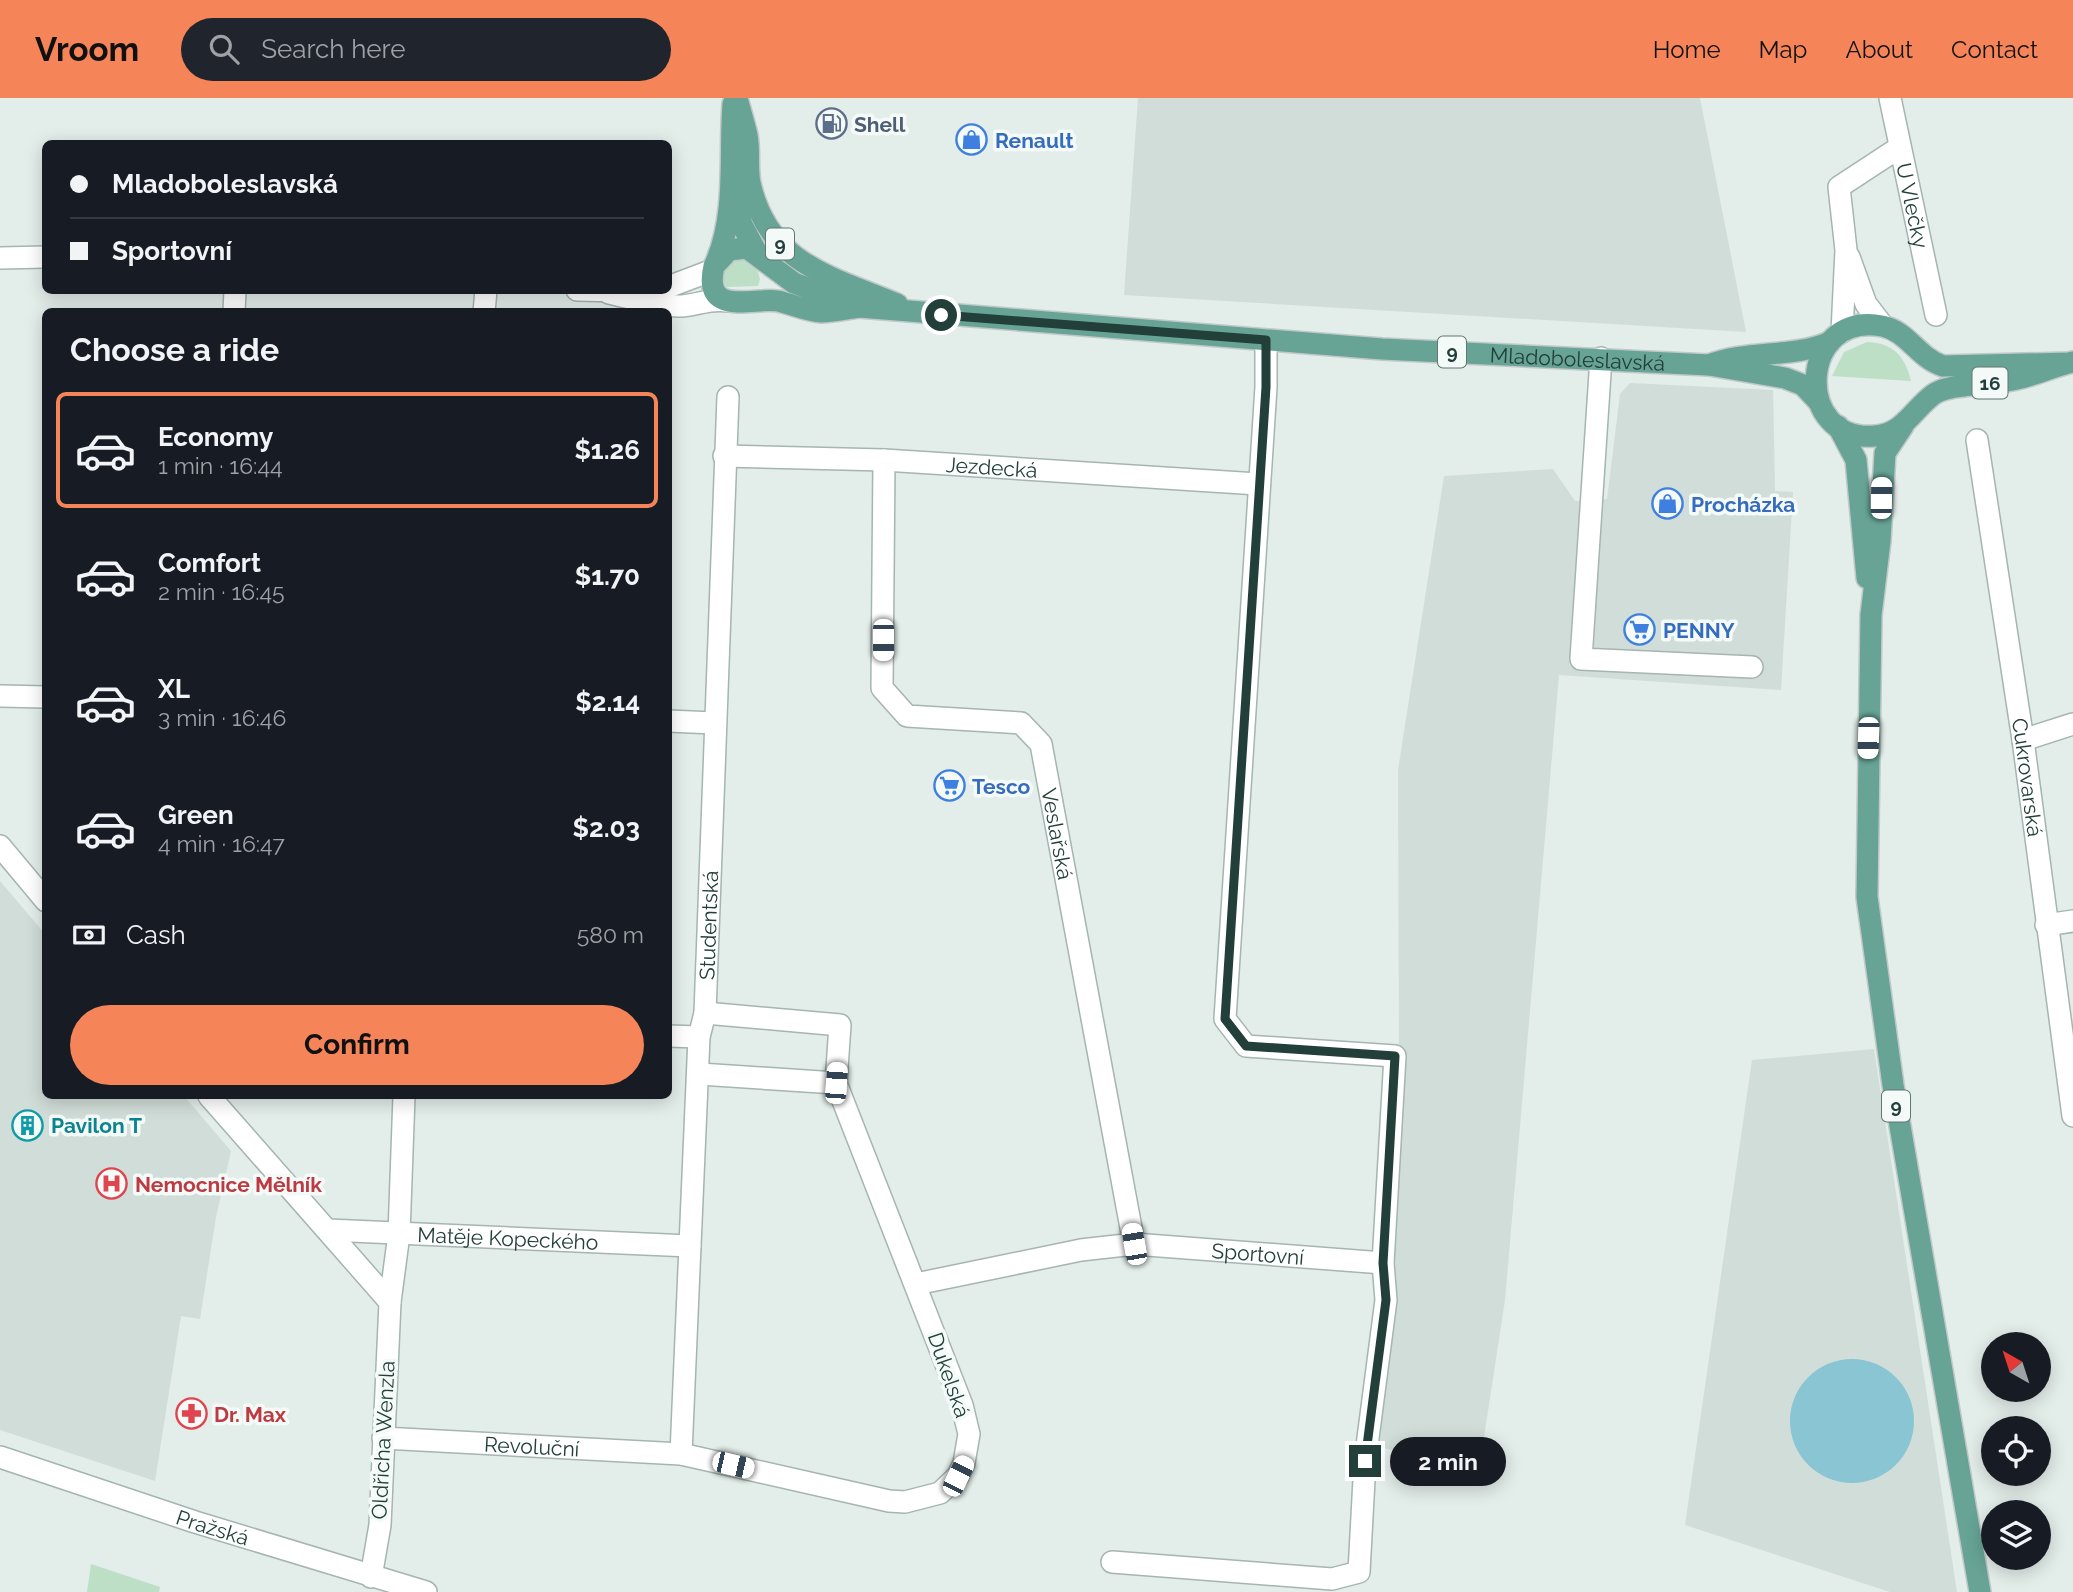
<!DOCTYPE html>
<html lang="en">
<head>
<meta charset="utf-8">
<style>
	body { margin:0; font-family:Raleway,sans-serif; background:#20242c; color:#f1f3f6; height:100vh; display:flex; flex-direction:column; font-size:26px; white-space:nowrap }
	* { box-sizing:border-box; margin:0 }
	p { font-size:23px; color:#9ea1a6 }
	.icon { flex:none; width:38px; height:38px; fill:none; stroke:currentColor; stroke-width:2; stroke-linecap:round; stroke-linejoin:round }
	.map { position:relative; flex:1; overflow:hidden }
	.details { position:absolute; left:42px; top:210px; width:630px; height:791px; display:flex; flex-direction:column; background:#171b24; border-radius:10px; box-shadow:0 4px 18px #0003 }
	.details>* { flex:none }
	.banner { position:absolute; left:42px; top:42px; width:630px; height:154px; border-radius:10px; box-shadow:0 4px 18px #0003; display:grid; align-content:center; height:154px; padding:0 28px; background:#171b24 }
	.needle { width:46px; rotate:321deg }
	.tools { position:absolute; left:1981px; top:1234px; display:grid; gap:14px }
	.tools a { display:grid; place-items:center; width:70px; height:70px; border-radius:50%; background:#171b24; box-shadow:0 4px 18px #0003; font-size:35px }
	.end { position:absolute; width:32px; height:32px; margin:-16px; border:9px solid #223f39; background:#fff; box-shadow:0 0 0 4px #fff }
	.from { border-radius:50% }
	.bubble { position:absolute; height:49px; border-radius:24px; background:#171b24; box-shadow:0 4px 18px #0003; font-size:23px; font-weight:700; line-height:49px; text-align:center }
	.car { position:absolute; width:21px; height:42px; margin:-21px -10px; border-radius:9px; box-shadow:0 0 5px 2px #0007; background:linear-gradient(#fff 24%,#345 0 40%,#fff 0 76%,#345 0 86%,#fff 0) }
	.banner b { display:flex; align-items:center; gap:24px; height:66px; font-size:26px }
	.banner b+b { border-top:2px solid #363941 }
	.banner i { width:18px; height:18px; background:#f1f3f6 }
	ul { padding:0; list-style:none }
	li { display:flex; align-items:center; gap:21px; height:116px; margin:0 14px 10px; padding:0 14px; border:4px solid transparent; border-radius:10px }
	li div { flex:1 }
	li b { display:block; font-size:26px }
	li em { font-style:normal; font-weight:700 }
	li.on { border-color:#f58559 }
	li>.icon { width:63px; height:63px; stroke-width:1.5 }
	h2 { padding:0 28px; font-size:32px; line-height:84px }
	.pay { display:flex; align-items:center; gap:18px; height:77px; padding:0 28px; font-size:26px }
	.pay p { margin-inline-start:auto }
	.action { display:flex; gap:14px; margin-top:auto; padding:14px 28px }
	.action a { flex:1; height:80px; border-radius:42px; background:#f58559; color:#111; font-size:28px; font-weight:700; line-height:80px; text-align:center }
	header { display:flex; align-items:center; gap:42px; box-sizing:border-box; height:98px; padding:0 35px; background:#f58559; color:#111 }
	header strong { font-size:33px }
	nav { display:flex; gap:38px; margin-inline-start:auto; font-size:24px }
	.search { width:490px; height:63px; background:#20242c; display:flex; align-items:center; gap:18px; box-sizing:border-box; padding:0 24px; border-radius:38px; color:#9ea1a6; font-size:26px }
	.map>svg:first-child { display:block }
</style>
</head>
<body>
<header>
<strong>Vroom</strong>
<div class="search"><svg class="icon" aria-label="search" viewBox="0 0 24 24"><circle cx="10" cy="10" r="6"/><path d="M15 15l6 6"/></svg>Search here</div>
<nav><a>Home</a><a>Map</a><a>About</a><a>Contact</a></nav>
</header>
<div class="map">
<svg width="2073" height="1494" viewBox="0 0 2073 1494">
	<rect width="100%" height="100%" fill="#e3ede9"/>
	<!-- built -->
	<g fill="#d1ddd8">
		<path d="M1138 0H1700L1746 234 1124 197Z"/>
		<path d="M1630 285 1773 292 1775 393 1793 394 1781 592 1559 577 1505 1202 1479 1372 1379 1349 1399 963 1398 672 1444 378 1553 371 1575 403 1607 401 1620 296Z"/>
		<path d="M0 783 45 836 46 998H184L231 1053 216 1119 200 1221 181 1218 155 1383 0 1332Z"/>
		<path d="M1874 951 1957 1494H1890L1685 1427 1752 962Z"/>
	</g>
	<!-- green -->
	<g fill="#bcdfc6">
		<path d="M744 159 756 167 760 181 758 188 726 189C718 172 728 164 744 159Z"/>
		<path d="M1867 244C1893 245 1905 258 1911 283L1832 278 1844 254Z"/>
		<path d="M91 1466 160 1489 159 1494H87Z"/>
	</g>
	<!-- water -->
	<circle fill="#8ac5d3" cx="1852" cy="1323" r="62"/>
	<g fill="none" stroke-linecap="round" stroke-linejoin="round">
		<defs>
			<g id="minor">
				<path id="s1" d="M1890 0 1936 217"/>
				<path d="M1849 159 1866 206 1883 228"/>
				<path d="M0 160 46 159"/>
				<path d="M668 189 713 172"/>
				<path d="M577 192 621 193"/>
				<path d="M609 195C632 200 657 209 682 208 698 207 710 200 727 203"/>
				<path d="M234 214 235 192"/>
				<path d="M484 214 486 192"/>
				<path d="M1842 234 1846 152 1839 89 1900 49"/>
				<path d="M1601 260 1581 561 1752 569"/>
				<path id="s2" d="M1977 342 2023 642 2073 1018"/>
				<path id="s3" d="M724 358 884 362 1258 386"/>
				<path id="s4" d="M884 362 882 590 907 618 1021 625 1041 646 1134 1146"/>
				<path d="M0 598 46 599"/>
				<path d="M668 623 714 625"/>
				<path d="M2023 642 2073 626"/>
				<path d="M0 748 46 803"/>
				<path d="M2046 827 2073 823"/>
				<path d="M668 938 699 939"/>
				<path d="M700 976 836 985"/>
				<path d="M209 998 390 1204 380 1427 371 1479"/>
				<path id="s5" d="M328 1132 690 1148"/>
				<path id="s6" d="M916 1186 1081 1152 1134 1146 1383 1165"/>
				<path d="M390 1204 399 1136 404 998"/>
				<path id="s7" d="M383 1340 681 1356 889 1403 905 1404 940 1395 958 1378 964 1365 969 1336 962 1307 836 985 840 927 705 915"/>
				<path id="s8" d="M681 1356 699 939 705 915 728 299"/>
				<path id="s9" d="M0 1359 195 1424 426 1494"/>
				<path d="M1112 1464 1332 1481 1359 1474 1365 1363 1386 1202 1383 1165 1395 958 1246 948 1225 921 1266 289V242"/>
			</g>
			<g id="major">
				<path d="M737 0C740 12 744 24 747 37 750 53 747 70 750 85 768 166 830 178 897 206"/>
				<path d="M734 95 742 127 756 153"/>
				<path d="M716 164C737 115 729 57 733 6"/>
				<path id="s10" d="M859 209 794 185 747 150 729 152 714 168C702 220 753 199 778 203 792 206 806 213 821 214 833 214 846 211 859 209L1382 251 1709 267 1785 280 1803 287 1819 304"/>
				<path d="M2069 265 1943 268C1918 260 1908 233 1882 228 1799 212 1792 345 1875 338 1904 336 1913 311 1934 296 1943 290 1954 289 1964 288 1982 286 2000 285 2017 281 2036 277 2054 268 2073 264"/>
				<path d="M1709 267C1748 252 1794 260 1830 244"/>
				<path d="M1838 328 1856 362 1867 480"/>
				<path d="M1903 328 1885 355 1880 443 1871 517 1867 799 1893 987 1980 1494"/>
			</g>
		</defs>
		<!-- minor casing -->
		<use href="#minor" stroke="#a5b5b1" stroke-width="24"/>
		<!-- major casing -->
		<use href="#major" stroke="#c1c9c8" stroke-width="24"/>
		<!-- minor -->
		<use href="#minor" stroke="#fff" stroke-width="21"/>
		<!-- major -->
		<use href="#major" stroke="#67a496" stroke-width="21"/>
	</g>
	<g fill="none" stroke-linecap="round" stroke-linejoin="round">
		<!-- route -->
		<path stroke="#223f39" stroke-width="9" d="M941 217 1266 242V289L1225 921 1246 948 1395 958 1383 1165 1386 1202 1365 1363"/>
	</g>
	<!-- icons -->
	<defs>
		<symbol id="fuel-ring" viewBox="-11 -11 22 22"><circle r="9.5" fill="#f4faf7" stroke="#5c6f8a" stroke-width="1.5"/><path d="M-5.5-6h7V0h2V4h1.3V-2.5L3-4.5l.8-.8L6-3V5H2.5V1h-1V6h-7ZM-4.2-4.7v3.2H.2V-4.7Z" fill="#5c6f8a"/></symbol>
		<symbol id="shop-ring" viewBox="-11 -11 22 22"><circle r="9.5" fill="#f4faf7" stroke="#3f7fe0" stroke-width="1.5"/><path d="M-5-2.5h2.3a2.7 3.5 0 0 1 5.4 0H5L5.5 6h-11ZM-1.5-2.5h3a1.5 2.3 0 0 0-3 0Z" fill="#3f7fe0"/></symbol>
		<symbol id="supermarket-ring" viewBox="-11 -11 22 22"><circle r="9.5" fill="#f4faf7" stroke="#3f7fe0" stroke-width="1.5"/><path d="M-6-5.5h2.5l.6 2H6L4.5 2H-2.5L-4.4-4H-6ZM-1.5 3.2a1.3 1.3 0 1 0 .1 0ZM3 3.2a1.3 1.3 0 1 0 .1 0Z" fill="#3f7fe0"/></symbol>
		<symbol id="building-ring" viewBox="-11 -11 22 22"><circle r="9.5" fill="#f4faf7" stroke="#0f9aa8" stroke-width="1.5"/><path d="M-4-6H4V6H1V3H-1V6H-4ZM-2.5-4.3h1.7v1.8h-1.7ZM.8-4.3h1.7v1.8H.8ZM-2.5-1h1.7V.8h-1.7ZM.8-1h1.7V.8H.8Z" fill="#0f9aa8"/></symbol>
		<symbol id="hospital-ring" viewBox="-11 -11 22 22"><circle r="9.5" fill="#f4faf7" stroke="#e0444e" stroke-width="1.5"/><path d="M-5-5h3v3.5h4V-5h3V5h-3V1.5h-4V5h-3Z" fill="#e0444e"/></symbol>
		<symbol id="pharmacy-ring" viewBox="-11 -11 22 22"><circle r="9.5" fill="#f4faf7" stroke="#e0444e" stroke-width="1.5"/><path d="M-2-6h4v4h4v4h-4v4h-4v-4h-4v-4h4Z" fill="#e0444e"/></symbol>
	</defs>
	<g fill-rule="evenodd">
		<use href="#fuel-ring" x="814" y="8" width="35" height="35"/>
		<use href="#shop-ring" x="954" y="24" width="35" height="35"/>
		<use href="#shop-ring" x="1650" y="388" width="35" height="35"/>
		<use href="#supermarket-ring" x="1622" y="514" width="35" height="35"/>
		<use href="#supermarket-ring" x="932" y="670" width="35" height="35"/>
		<use href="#building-ring" x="10" y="1010" width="35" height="35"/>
		<use href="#hospital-ring" x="94" y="1068" width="35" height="35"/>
		<use href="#pharmacy-ring" x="174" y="1298" width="35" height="35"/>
	</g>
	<g text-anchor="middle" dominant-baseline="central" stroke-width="7" stroke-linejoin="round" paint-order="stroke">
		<!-- shield labels -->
		<g fill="#f4faf7" stroke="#617772" stroke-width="2">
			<rect x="766" y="130.5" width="28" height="31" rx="5"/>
			<rect x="1438" y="238.5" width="28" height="31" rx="5"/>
			<rect x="1972.5" y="269.5" width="35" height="31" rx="5"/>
			<rect x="1882" y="992.5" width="28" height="31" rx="5"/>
		</g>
		<g font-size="19" font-weight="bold" fill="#223f39">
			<text x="780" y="146">9</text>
			<text x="1452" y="254">9</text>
			<text x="1990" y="285">16</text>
			<text x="1896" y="1008">9</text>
		</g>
		<!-- service labels -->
		<g font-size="21" font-weight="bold" fill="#4e5e75" stroke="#f4faf7" text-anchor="start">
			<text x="854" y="26">Shell</text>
		</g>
		<!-- shop labels -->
		<g font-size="21" font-weight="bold" fill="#366cbe" stroke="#f4faf7" text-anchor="start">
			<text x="995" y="42">Renault</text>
			<text x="1691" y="406">Procházka</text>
			<text x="1663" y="532">PENNY</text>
			<text x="972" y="688">Tesco</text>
		</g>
		<!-- street labels -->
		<g font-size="21" fill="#223f39" stroke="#f4faf7">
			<text stroke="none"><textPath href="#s1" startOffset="110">U Vlečky</textPath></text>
			<text stroke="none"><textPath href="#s10" startOffset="1064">Mladoboleslavská</textPath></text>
			<text stroke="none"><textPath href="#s3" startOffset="268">Jezdecká</textPath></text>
			<text stroke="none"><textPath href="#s2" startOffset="341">Cukrovarská</textPath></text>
			<text stroke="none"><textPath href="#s4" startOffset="500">Veslařská</textPath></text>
			<text stroke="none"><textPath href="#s8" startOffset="530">Studentská</textPath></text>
			<text stroke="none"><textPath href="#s5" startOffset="180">Matěje Kopeckého</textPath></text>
			<text stroke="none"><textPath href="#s6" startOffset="346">Sportovní</textPath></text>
			<text transform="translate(949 1277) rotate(71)">Dukelská</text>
			<text transform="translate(383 1342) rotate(-87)">Oldřicha Wenzla</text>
			<text stroke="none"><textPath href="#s7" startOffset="149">Revoluční</textPath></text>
			<text stroke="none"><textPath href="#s9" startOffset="224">Pražská</textPath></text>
		</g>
		<!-- culture labels -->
		<g font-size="21" font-weight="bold" fill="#0d838f" stroke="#f4faf7" text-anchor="start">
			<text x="51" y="1027">Pavilon T</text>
		</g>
		<!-- health labels -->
		<g font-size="21" font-weight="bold" fill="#be3a42" stroke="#f4faf7" text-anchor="start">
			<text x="135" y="1086">Nemocnice Mělník</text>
			<text x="214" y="1316">Dr. Max</text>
		</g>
	</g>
</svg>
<div class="tools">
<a><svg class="needle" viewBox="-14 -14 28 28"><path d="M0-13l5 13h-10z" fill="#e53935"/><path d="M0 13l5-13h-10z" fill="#9ea1a6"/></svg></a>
<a><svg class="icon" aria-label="locate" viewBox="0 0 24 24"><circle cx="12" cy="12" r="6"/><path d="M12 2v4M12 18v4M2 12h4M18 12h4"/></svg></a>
<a><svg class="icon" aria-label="layers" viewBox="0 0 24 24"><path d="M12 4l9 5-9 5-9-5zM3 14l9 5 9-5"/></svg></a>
</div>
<i class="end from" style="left:941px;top:217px"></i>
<i class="end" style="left:1365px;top:1363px"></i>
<div class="bubble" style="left:1390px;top:1339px;width:116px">2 min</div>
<i class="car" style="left:1881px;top:400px;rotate:1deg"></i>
<i class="car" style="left:883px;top:542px;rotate:180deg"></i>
<i class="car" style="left:1868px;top:640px;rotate:182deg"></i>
<i class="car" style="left:836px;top:985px;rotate:4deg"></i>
<i class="car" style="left:1134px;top:1146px;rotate:350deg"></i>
<i class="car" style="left:733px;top:1367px;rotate:103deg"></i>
<i class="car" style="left:958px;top:1378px;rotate:26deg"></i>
<div class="banner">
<b><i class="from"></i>Mladoboleslavská</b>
<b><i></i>Sportovní</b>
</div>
<section class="details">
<h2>Choose a ride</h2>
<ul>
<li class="on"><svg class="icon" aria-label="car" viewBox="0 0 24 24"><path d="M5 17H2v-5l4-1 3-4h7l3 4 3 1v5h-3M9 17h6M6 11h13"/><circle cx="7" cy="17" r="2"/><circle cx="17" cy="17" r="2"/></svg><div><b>Economy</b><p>1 min · 16:44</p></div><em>$1.26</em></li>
<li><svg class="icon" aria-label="car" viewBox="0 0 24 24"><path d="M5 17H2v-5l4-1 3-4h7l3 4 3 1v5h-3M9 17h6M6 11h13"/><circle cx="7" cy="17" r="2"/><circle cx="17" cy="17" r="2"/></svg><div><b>Comfort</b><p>2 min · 16:45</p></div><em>$1.70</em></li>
<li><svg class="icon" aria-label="car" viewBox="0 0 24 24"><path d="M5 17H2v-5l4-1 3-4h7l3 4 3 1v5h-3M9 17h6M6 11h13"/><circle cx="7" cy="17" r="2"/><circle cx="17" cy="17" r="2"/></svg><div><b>XL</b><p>3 min · 16:46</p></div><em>$2.14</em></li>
<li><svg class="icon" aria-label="car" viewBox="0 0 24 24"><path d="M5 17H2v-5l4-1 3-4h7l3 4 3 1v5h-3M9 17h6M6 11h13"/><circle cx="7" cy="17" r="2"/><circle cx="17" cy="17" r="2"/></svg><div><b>Green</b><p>4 min · 16:47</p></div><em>$2.03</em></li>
</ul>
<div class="pay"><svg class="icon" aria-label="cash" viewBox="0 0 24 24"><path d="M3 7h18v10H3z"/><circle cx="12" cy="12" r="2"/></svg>Cash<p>580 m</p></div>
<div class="action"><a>Confirm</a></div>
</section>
</div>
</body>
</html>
